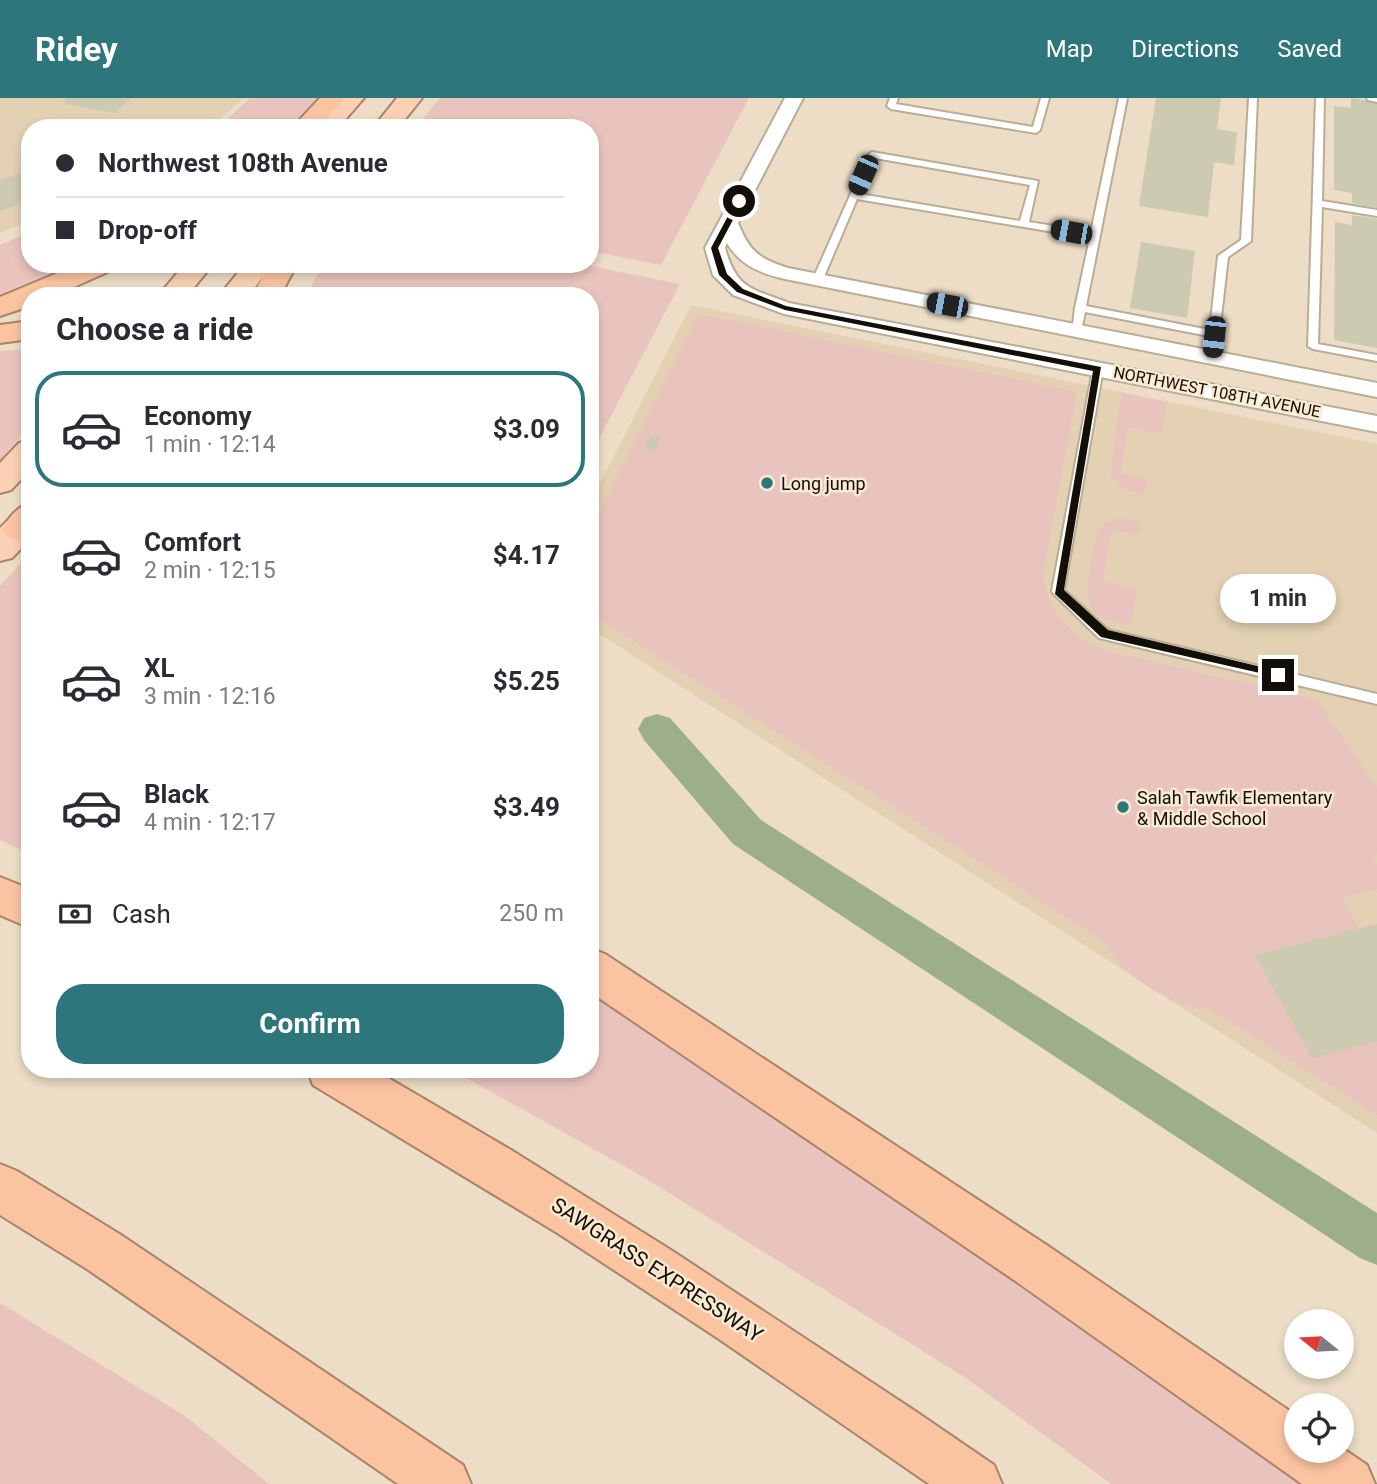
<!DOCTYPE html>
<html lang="en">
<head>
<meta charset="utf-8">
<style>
	body { margin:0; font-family:Roboto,sans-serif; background:#f7f7f7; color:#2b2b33; height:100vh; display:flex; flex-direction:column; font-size:26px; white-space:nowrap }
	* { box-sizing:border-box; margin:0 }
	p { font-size:23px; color:#7c7c81 }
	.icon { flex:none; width:38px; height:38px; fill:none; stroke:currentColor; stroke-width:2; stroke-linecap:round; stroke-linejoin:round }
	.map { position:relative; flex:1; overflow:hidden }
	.drawer { position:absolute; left:21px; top:189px; width:578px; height:791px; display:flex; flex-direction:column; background:#fff; border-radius:28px; box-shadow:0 4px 10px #0003 }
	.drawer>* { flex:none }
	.banner { position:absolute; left:21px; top:21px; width:578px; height:154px; border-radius:28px; box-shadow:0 4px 10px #0003; display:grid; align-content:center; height:154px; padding:0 35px; background:#fff }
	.needle { width:46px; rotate:288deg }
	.controls { position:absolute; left:1284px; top:1211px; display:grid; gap:14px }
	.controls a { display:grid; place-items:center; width:70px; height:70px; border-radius:50%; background:#fff; box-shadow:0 4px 10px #0003; font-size:35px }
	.end { position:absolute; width:32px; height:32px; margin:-16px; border:9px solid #130e06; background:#fff; box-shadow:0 0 0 4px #fff }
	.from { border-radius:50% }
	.bubble { position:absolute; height:49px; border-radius:24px; background:#fff; box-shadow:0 4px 10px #0003; font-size:23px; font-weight:700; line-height:49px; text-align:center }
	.car { position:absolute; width:21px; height:42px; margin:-21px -10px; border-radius:9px; box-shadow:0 0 5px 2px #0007; background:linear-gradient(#222 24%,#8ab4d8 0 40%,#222 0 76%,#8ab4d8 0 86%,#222 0) }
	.banner b { display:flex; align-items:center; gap:24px; height:66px; font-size:26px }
	.banner b+b { border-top:2px solid #e1e1e2 }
	.banner i { width:18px; height:18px; background:#2b2b33 }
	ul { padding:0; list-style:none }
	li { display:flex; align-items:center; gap:21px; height:116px; margin:0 14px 10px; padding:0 21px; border:4px solid transparent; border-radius:28px }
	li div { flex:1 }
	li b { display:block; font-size:26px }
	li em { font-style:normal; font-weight:700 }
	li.on { border-color:#2c767c }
	li>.icon { width:63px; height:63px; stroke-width:1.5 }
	h2 { padding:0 35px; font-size:32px; line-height:84px }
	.pay { display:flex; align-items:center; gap:18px; height:77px; padding:0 35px; font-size:26px }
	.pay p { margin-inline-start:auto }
	.button { display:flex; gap:14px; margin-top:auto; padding:14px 35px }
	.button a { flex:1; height:80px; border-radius:28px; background:#2c767c; color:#fff; font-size:28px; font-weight:700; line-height:80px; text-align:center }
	header { display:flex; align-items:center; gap:42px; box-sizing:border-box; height:98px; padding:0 35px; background:#2c767c; color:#fff }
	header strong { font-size:33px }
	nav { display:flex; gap:38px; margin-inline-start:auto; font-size:24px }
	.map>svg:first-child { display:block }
</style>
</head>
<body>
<header>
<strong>Ridey</strong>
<nav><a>Map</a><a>Directions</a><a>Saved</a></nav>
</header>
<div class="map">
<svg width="1377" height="1386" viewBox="0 0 1377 1386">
	<rect width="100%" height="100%" fill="#edddc6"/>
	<!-- built -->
	<g fill="#e4d0b2">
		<path d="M0 0H244L209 30H30V122L0 135Z"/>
		<path d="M691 207 1377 346V1035L590 530V405Z"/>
	</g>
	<!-- green -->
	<g fill="#e9c4be">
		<path d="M250 0H321L291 30H218Z"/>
		<path d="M440 0H749L661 167 590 153V30H415Z"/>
		<path d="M30 134V166H73L0 196V147Z"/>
		<path d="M324 166H581L680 186 590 358V198H305Z"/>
		<path d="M699 216 1077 294 1043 476C1048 516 1068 534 1102 552L1317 602 1377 689V756L1372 758 1377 767V791L1342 799 1360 831 1255 858 1312 960 1377 943V1017L1208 910C1178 912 1117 875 1108 846L590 515V433Z"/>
		<path d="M30 251V328L0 362V253Z"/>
		<path d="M1123 295 1167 304 1161 335 1128 330 1121 375 1147 381 1145 396 1125 392 1111 377 1119 307Z"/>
		<path d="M1118 420 1141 423 1140 436 1111 433 1103 483 1136 492 1132 527C1119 524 1100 523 1092 511 1083 500 1092 443 1100 431 1104 424 1111 422 1118 420Z"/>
		<path d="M30 455V756L0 742V488Z"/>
		<path d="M590 882 1308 1386H1111L966 1280 640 1077 450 971H590Z"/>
		<path d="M0 1205 185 1318 269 1386H0Z"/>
	</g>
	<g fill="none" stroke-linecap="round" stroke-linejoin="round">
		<!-- canal -->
		<path fill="#9dae8b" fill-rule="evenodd" d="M657 616 670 620 761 722 1377 1115V1167L1360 1160 733 746 644 642 638 631 644 620Z"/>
	</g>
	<!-- building -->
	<g fill="#cccab0">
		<path d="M68 0H131L115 15 62 5Z"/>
		<path d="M1156 0H1221L1217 31 1237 34 1234 67 1214 64 1208 119 1139 108Z"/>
		<path d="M1351 0 1377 4V110L1352 105V95L1334 92V8L1351 10Z"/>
		<path d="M30 72V103L0 113V82Z"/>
		<path d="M1352 117 1377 121V250L1334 242 1335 124 1352 127Z"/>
		<path d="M1141 144 1195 153 1187 220 1130 210Z"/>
		<path d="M651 337 661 339 654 353 644 351Z"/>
		<path d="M1377 826V943L1312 961 1255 857Z"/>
	</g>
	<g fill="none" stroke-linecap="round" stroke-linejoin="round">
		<defs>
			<g id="service">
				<path d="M890 0H898L896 6 1033 29 1041 0H1049L1040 32 1036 35 891 11 887 8Z"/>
				<path d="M1119 0H1127L1086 208 1210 232 1218 158 1241 142 1249 0H1257L1251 143 1228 159 1216 262H1208L1207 260 1209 238 1085 214 1081 233 1076 236 1072 235 1075 210 1090 140 857 101 823 181 818 184 813 181 868 57 872 54 1038 83 1029 124 1091 134ZM875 60 1030 87 1020 123 860 96Z"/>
				<path d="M1316 0H1324L1322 103 1377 112V118L1322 109 1318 246 1377 257V263L1313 251 1308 248Z"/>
				<path d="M1367 0H1377V4L1368 2Z"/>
				<path d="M1098 268 1103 271 1064 492 1108 532 1377 596V606L1099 540 1054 496 1052 493 1093 271Z"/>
			</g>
			<path id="minor" d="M785 0H803L738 125C750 154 758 160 788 170L1377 285V299L785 181C760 175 741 168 727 145L725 150C737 192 751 190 789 205L1377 318V334L784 216 733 197 713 177 705 150Z"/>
			<g id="trunk">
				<path d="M339 0H364L338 30H313Z"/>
				<path d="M397 0H422L398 30H373Z"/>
				<path d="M185 166H213L187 198H158Z"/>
				<path d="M245 166H273L248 198H219Z"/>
				<path d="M30 342V372L11 392 0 395V365L19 345Z"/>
				<path d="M30 408V441L12 460 0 463V430L18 412Z"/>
			</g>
			<g id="motorway">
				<path d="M320 0H345L318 30H292Z"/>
				<path d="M79 166H115L112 172 54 198H30V208L0 218V199Z"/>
				<path d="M270 166H297L280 198H252Z"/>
				<path d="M30 223V241L0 245V227Z"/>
				<path d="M30 405V440L19 443 7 439 3 431C10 418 16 410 30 405Z"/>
				<path d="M0 779 30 791V830L0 817Z"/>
				<path d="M590 850 605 856 1048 1148 1297 1318V1353H1342V1350L1367 1367 1375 1386H1302L1014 1182 590 894Z"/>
				<path d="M307 971H373L511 1052 674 1154 915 1313 994 1367 1002 1386H929L719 1241 559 1136 313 987Z"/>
				<path d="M0 1066 17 1073 121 1137 463 1367 471 1386H398L87 1171 0 1117Z"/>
			</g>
		</defs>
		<!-- service casing -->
		<use href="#service" stroke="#bbac96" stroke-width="4"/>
		<!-- minor casing -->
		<use href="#minor" stroke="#bbac96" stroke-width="4"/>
		<!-- trunk casing -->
		<use href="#trunk" stroke="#a9846b" stroke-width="4"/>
		<!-- motorway casing -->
		<use href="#motorway" stroke="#a9846b" stroke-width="4"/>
		<!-- service -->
		<use href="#service" fill="#fff" fill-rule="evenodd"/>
		<!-- minor -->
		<use href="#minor" fill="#fff" fill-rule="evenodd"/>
		<!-- trunk -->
		<use href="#trunk" fill="#fbd0b4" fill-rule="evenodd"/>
		<!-- motorway -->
		<use href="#motorway" fill="#fac4a1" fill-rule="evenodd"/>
	</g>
	<!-- route -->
	<path fill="#130e06" d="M737 101 743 103 718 150 727 176 743 191 786 208 1101 269 1064 492 1108 532 1278 573 1283 577 1282 580 1101 539 1055 496 1093 273 785 212 737 194 719 177 711 150Z"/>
	<!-- markers -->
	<g fill="#2c767c" stroke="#faead2" stroke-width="2.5">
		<circle cx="767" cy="385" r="7"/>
		<circle cx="1123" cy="709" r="7"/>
	</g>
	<g text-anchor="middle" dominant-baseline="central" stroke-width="5" stroke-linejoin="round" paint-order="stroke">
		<!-- far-street labels -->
		<g font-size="16" fill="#130e06" stroke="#faead2">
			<text transform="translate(1217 294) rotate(11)">NORTHWEST 108TH AVENUE</text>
		</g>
		<!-- poi labels -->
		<g font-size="18" fill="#130e06" stroke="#faead2" text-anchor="start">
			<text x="781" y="385">Long jump</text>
			<text x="1137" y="699">Salah Tawfik Elementary<tspan x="1137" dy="21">&amp; Middle School</tspan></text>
		</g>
		<!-- near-street labels -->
		<g font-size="21" fill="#130e06" stroke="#faead2">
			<text transform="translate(657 1172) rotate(33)">SAWGRASS EXPRESSWAY</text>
		</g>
	</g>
</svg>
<div class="controls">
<a><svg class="needle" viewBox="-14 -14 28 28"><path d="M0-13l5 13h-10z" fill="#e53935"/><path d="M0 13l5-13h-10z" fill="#7c7c81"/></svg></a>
<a><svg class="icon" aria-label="locate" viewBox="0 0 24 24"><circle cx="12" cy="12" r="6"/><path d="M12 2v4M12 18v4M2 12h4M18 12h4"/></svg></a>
</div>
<i class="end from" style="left:739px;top:103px"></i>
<i class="end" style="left:1278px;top:577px"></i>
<div class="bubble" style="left:1220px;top:476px;width:116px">1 min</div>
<i class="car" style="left:863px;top:77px;rotate:204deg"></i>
<i class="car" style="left:1071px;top:134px;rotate:280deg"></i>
<i class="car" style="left:947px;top:207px;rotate:281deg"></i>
<i class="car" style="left:1214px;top:239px;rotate:186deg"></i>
<div class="banner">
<b><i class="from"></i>Northwest 108th Avenue</b>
<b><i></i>Drop-off</b>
</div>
<section class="drawer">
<h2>Choose a ride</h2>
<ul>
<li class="on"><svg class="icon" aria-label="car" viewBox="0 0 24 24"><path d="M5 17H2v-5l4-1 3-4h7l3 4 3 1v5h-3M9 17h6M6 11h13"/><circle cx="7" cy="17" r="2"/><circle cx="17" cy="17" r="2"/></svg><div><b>Economy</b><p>1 min · 12:14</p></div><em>$3.09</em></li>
<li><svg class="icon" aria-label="car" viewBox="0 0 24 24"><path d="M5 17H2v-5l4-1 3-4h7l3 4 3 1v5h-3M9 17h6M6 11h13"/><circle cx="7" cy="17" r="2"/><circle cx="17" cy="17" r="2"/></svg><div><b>Comfort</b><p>2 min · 12:15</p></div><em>$4.17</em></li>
<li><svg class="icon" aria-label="car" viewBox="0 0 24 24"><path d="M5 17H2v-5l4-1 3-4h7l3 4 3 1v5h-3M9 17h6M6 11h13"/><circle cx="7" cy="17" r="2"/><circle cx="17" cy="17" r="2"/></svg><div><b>XL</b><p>3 min · 12:16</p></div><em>$5.25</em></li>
<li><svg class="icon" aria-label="car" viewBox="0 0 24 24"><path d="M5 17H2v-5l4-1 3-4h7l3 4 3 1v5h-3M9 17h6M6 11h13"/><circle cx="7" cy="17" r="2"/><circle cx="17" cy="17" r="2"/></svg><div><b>Black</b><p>4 min · 12:17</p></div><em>$3.49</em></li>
</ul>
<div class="pay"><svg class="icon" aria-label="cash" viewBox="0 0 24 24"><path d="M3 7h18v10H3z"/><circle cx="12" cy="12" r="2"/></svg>Cash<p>250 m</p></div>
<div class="button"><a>Confirm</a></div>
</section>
</div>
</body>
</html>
